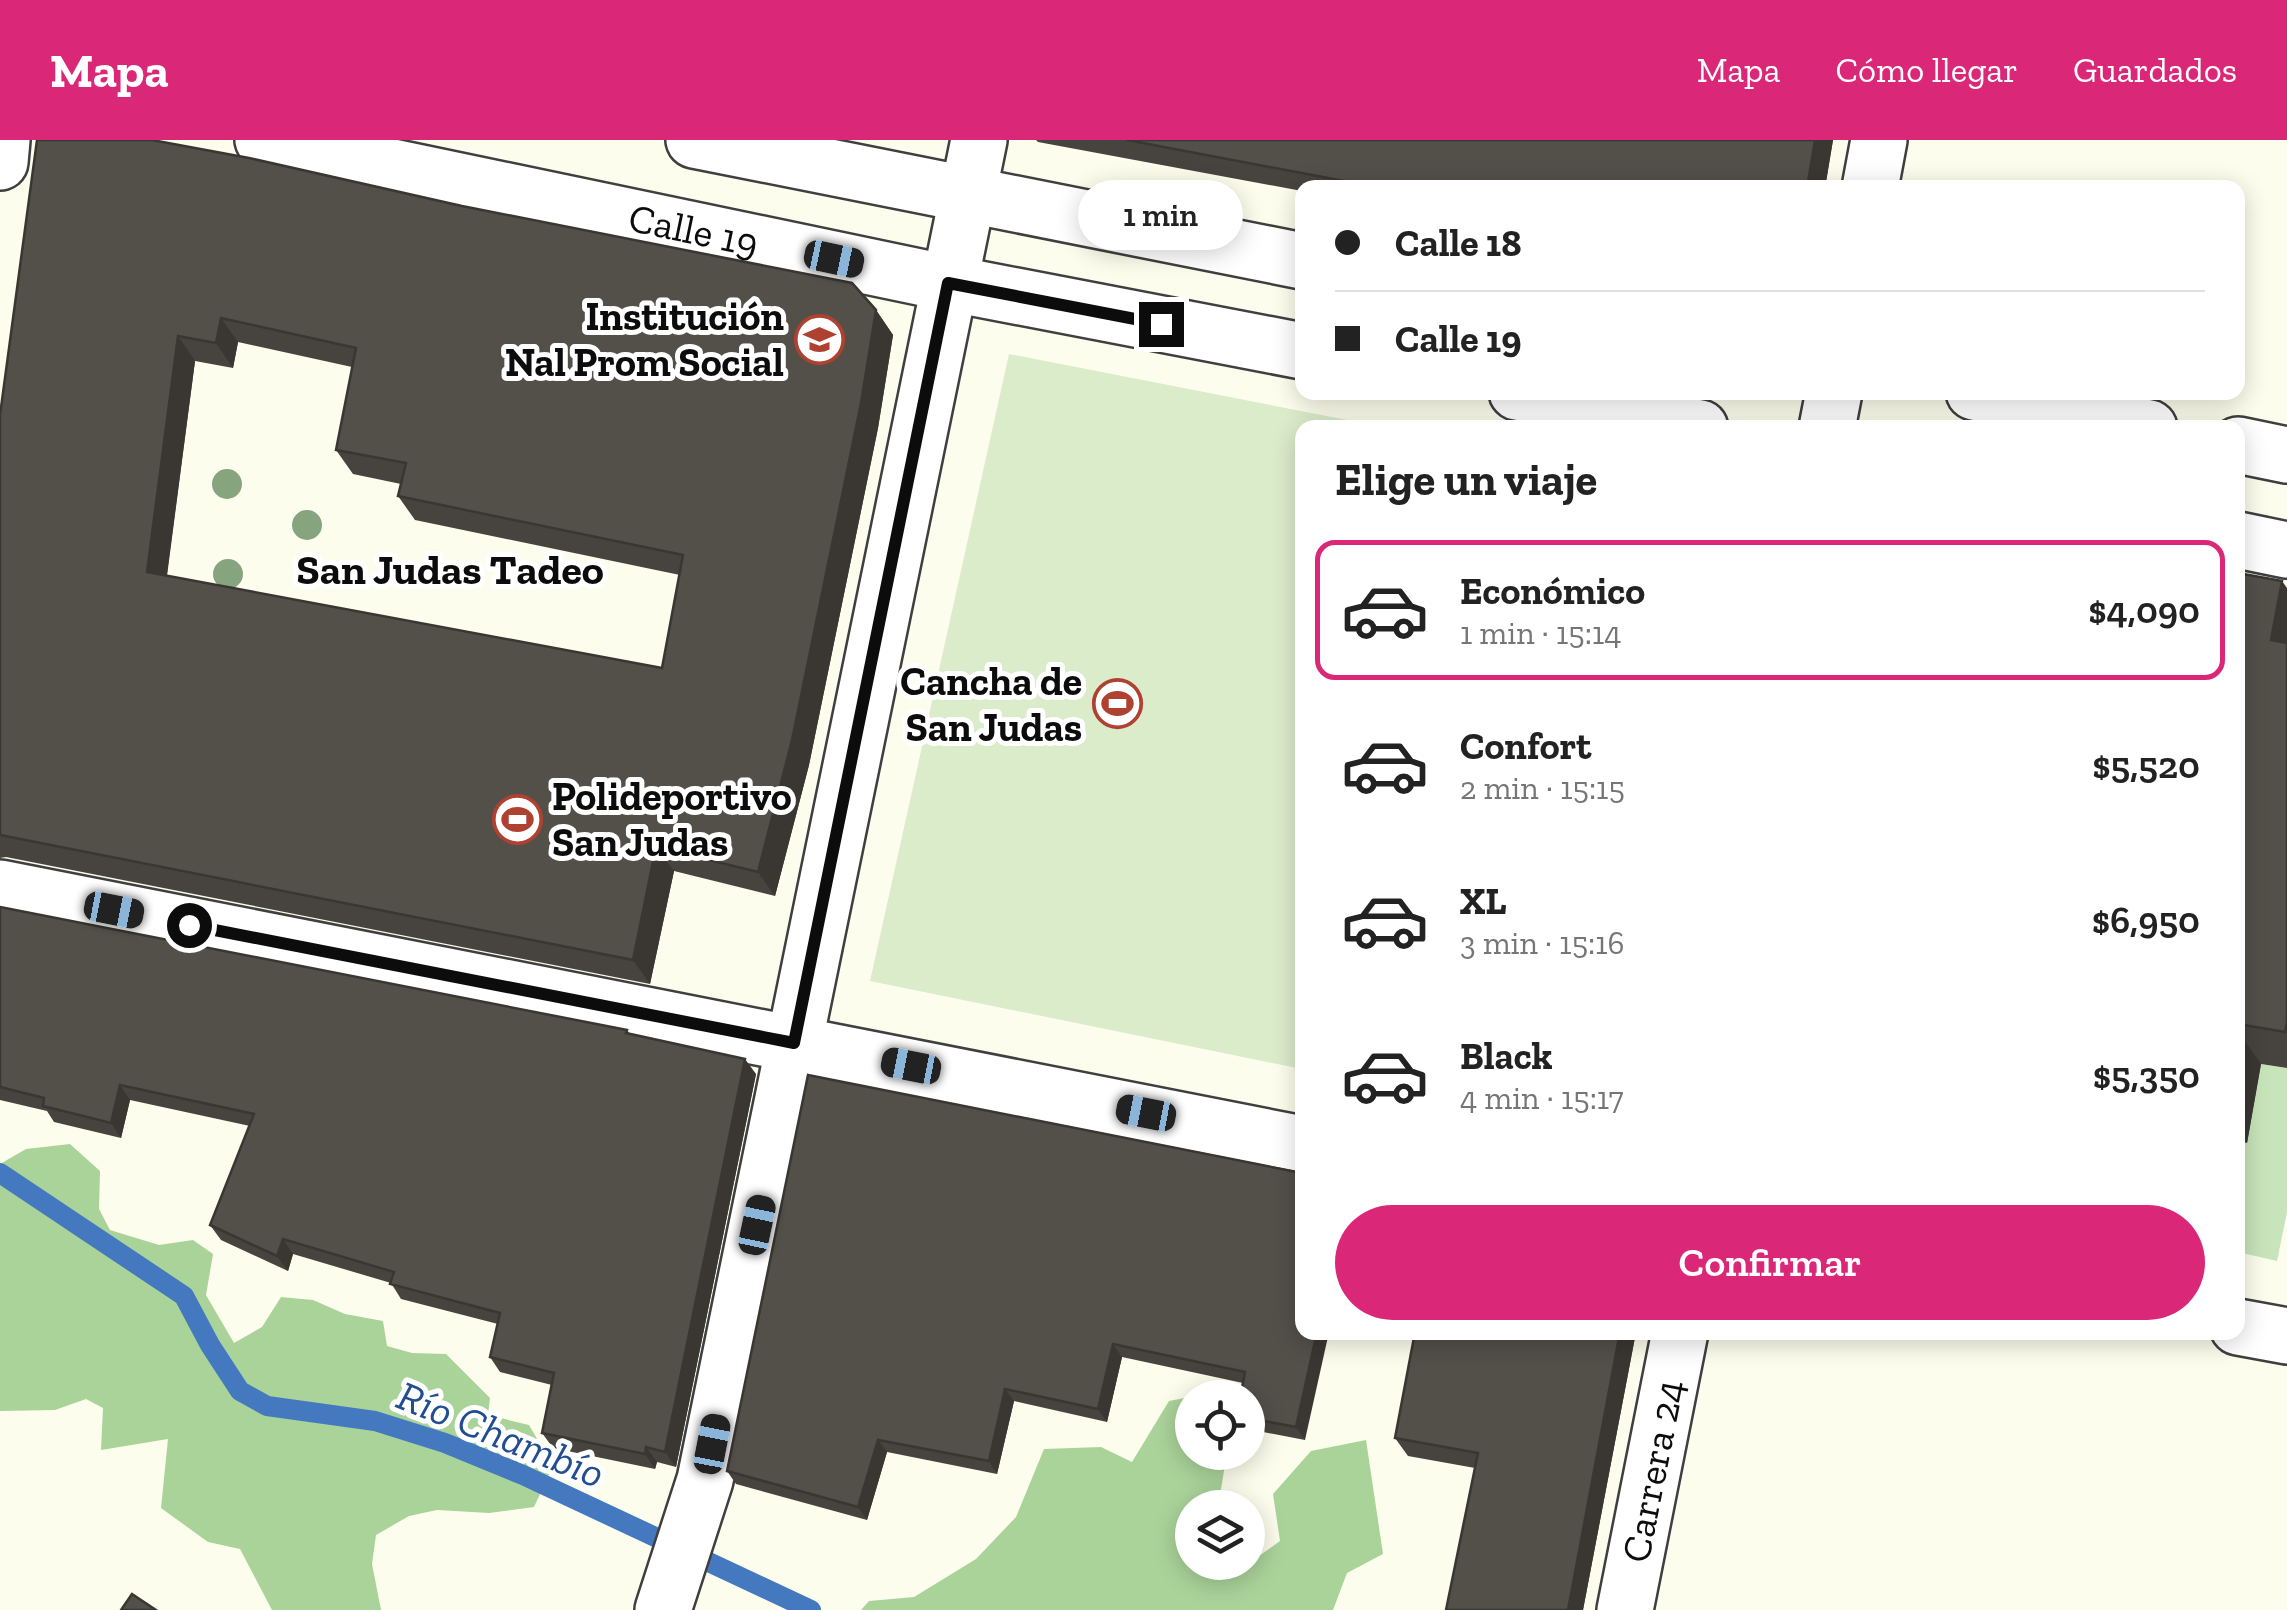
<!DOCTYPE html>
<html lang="es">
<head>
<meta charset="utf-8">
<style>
	body { margin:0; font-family:"Zilla Slab",serif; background:#f6f6f6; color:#222; height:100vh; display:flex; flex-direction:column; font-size:38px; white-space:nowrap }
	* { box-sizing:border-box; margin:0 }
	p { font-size:32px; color:#767676 }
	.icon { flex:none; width:55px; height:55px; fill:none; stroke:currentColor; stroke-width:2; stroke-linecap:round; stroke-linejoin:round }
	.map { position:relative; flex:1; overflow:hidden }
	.drawer { position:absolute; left:1295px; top:280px; width:950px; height:920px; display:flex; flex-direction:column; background:#fff; border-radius:20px; box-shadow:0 5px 25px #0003 }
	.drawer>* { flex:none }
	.guide { position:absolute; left:1295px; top:40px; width:950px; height:220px; border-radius:20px; box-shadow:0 5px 25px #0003; display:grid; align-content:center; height:220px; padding:0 40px; background:#fff }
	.controls { position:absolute; left:1175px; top:1240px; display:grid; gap:20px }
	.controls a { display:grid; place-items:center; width:90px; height:90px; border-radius:50%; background:#fff; box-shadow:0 5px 25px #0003; font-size:50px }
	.end { position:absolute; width:45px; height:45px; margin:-22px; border:12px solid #0c0c0c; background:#fff; box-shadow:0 0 0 5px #fff }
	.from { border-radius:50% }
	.bubble { position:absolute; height:70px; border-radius:35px; background:#fff; box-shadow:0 5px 25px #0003; font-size:32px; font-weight:600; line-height:70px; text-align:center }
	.car { position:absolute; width:30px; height:60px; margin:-30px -15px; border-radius:12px; box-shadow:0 0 8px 2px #0007; background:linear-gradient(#222 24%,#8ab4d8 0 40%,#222 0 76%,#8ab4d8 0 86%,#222 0) }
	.guide b { display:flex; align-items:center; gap:35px; height:95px; font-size:38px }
	.guide b+b { border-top:2px solid #e0e0e0 }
	.guide i { width:25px; height:25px; background:#222 }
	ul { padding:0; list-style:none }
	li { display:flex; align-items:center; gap:30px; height:140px; margin:0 20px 15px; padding:0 20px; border:5px solid transparent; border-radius:20px }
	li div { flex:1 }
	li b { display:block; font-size:38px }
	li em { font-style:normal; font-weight:600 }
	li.selected { border-color:#db2777 }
	li>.icon { width:90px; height:90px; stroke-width:1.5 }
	h2 { padding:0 40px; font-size:45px; line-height:120px }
	.cta { display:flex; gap:20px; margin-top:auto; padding:20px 40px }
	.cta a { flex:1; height:115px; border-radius:60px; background:#db2777; color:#fff; font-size:40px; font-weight:600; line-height:115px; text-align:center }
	header { display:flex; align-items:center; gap:60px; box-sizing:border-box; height:140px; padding:0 50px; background:#db2777; color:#fff }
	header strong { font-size:48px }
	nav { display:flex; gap:55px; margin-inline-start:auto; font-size:35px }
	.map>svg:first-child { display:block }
</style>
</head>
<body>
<header>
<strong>Mapa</strong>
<nav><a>Mapa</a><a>Cómo llegar</a><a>Guardados</a></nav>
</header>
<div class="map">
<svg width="2287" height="1470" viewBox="0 0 2287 1470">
	<rect width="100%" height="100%" fill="#fdfded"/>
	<!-- green -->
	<path fill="#c8e4ba" d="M2261 924 2287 928V1072L2277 1121 2238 1112V1001L2247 1002Z"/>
	<!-- forest -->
	<g fill="#aad39a">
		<path d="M70 1004 100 1031 99 1069 110 1090 159 1105 193 1100 213 1114 206 1155 234 1203 262 1187 281 1157 313 1160 345 1174 383 1181 387 1206 412 1213 446 1214 490 1258 488 1275 529 1285 553 1326 534 1367 489 1373 437 1370 409 1376 376 1395 372 1424 381 1470H272L240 1409 208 1402 161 1368 168 1299 101 1310 103 1268 86 1259 55 1270 0 1271V1024L26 1009Z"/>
		<path d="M1226 1250V1257L1192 1258V1312L1227 1313 1218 1367 1192 1368V1422L1229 1423 1238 1431 1280 1401 1273 1354 1311 1311 1366 1300 1383 1414 1347 1433 1333 1470H861L869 1461 914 1457 976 1419 1016 1377 1044 1309 1101 1307 1132 1322 1169 1261Z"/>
	</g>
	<!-- pitch -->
	<path fill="#dbeccb" d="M1009 214 1383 287 1302 288V929L870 841Z"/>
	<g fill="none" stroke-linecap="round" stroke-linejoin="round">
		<!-- stream -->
		<path stroke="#4479c0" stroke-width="20" d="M0 1033 184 1156 210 1205 240 1251 267 1266 375 1281 445 1303 523 1335 811 1470"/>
		<defs>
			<g id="minor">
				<path id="s1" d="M263 0 948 143 1302 211"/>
				<path d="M694 0 1302 121"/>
				<path d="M0 22 2 0"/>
				<path d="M1870 48 1879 0"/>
				<path d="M1517 252 1700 288"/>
				<path d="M1974 252 2149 288"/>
				<path d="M1827 288 1834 252"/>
				<path d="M2238 305 2287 315"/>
				<path d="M2238 400 2287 410"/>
				<path d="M0 748 1302 1004"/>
				<path d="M2238 1187 2287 1196"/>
				<path d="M663 1470 705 1340 979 0"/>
				<path id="s2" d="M1625 1470 1680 1192"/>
			</g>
		</defs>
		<!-- minor casing -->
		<use href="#minor" stroke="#3f3f3f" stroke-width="60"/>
		<!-- minor -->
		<use href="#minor" stroke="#fff" stroke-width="55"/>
	</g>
	<!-- trees -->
	<g fill="#86a57e">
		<circle cx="227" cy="344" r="15"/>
		<circle cx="307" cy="385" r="15"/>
		<circle cx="228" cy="434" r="15"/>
	</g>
	<!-- wall -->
	<g fill="#47443f" fill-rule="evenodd">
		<path d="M37 0 876 170 893 195 878 288 809 625 775 756 674 731 650 844 6 717 0 718V275ZM238 202 352 227 336 310 353 334 401 344 398 356 415 380 680 435 662 528 167 436 195 221 233 228Z"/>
		<path d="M1036 0H1833L1825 48H1302V51L1038 2Z"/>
		<path d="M2238 433 2287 448V928L2261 924 2247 1003 2238 1001Z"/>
		<path d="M0 767 627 890 630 894 756 934 676 1327 657 1322 655 1329 553 1308 542 1293 552 1245 500 1232 490 1217 498 1184 401 1159 391 1143 293 1114 288 1131 221 1100 210 1085 250 986 130 960 121 998 54 982 47 971 0 960Z"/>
		<path d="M1302 1033 1305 1300 1248 1289V1258L1243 1243 1122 1217 1107 1282 1014 1261 997 1334 887 1312 867 1380 736 1344 727 1331Z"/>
		<path d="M1415 1192H1636L1583 1470H1446L1475 1328 1408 1316 1395 1298Z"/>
	</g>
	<!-- shaded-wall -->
	<g fill="#3a3733">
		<path d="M1815 0H1833L1825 48H1807Z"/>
		<path d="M876 170 893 195 878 288 809 625 775 756 758 732Z"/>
		<path d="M221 178 238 202 233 228 216 203Z"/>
		<path d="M178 196 195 221 164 456 147 432Z"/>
		<path d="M2282 441 2287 448V523L2271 500Z"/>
		<path d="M656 707 674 731 650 844 633 820Z"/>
		<path d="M2238 891 2261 924 2247 1003 2238 989Z"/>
		<path d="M745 919 756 934 676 1327 665 1312Z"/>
		<path d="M120 945 130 960 121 998 111 983Z"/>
		<path d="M283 1099 293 1114 288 1131 277 1116Z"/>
		<path d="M1317 1192H1329L1305 1300 1296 1287Z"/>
		<path d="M1620 1192H1636L1583 1470H1568Z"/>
		<path d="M1113 1204 1122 1217 1107 1282 1098 1269Z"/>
		<path d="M1005 1249 1014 1261 997 1334 989 1321Z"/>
		<path d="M878 1300 887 1312 867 1380 858 1367Z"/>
		<path d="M646 1307 657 1322 655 1329 645 1314Z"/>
	</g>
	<!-- building -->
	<g fill="#534f49" stroke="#3a3733" stroke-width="2.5" fill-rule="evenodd">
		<path d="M37 0H152L249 18 462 66 852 143 876 170 861 263 792 600 758 732 656 707 633 820 0 695V275ZM221 178 356 208 336 310 406 323 398 356 683 415 662 528 147 432 178 196 216 203Z"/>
		<path d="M1127 0H1815L1807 48H1381Z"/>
		<path d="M2238 433 2282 441 2271 500 2287 503V882L2285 892 2238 884Z"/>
		<path d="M0 767 627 890 626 893 745 919 665 1312 646 1307 645 1314 542 1293 554 1233 490 1217 500 1173 390 1144 394 1132 283 1099 277 1116 210 1085 254 974 120 945 111 983 43 966 44 958 0 947Z"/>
		<path d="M808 935 1302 1033V1192H1317L1296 1287 1248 1278V1258H1240L1245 1232 1113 1204 1098 1269 1005 1249 989 1321 878 1300 858 1367 727 1331Z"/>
		<path d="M1415 1192H1620L1568 1470H1446L1478 1313 1395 1298Z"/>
		<path d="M132 1454 156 1470H121Z"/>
	</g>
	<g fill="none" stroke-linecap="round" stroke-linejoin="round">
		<!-- route -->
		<path stroke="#0c0c0c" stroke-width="12" d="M189 785 794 903 948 143 1161 184"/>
	</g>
	<!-- icons -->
	<defs>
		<symbol id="school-ring" viewBox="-11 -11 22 22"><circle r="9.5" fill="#fff" stroke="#af4131" stroke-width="1.5"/><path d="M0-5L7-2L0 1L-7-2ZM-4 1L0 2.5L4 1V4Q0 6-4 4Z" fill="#af4131"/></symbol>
		<symbol id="stadium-ring" viewBox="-11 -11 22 22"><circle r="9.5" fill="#fff" stroke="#af4131" stroke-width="1.5"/><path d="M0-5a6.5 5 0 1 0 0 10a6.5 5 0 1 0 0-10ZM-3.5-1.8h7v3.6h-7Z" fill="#af4131"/></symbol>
	</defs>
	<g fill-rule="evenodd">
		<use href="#school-ring" x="792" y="172" width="55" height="55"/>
		<use href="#stadium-ring" x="1090" y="536" width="55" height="55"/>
		<use href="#stadium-ring" x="490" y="652" width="55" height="55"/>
	</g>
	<g text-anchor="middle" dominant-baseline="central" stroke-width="10" stroke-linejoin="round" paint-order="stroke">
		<!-- street labels -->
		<g font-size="40" fill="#0c0c0c" stroke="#fff">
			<text stroke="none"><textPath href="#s1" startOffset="440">Calle 19</textPath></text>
			<text stroke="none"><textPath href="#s2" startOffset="142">Carrera 24</textPath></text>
		</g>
		<!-- poi labels -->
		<g font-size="40" font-weight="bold" fill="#0c0c0c" stroke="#fff" text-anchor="end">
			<text x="784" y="176">Institución<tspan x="784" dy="46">Nal Prom Social</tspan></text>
			<text x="1082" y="541">Cancha de<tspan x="1082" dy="46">San Judas</tspan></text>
			<text x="552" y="656" text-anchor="start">Polideportivo<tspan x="552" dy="46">San Judas</tspan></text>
		</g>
		<!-- neighbourhood labels -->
		<g font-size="42" font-weight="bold" fill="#0c0c0c" stroke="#fff">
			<text x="450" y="429">San Judas Tadeo</text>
		</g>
		<!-- water labels -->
		<g font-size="42" font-style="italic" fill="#214d91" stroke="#fff">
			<text transform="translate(501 1294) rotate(22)">Río Chambío</text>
		</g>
	</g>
</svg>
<div class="controls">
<a><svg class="icon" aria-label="locate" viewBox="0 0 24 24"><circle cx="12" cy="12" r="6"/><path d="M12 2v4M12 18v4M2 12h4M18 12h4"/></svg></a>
<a><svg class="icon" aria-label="layers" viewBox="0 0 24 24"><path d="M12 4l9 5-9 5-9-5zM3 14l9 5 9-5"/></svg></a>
</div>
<i class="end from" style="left:189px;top:785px"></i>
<i class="end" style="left:1161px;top:184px"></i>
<div class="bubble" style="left:1078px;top:40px;width:165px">1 min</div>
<i class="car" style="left:834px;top:119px;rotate:102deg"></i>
<i class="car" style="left:114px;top:770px;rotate:101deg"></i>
<i class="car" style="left:911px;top:926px;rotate:281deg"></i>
<i class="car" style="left:1146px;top:973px;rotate:281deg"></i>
<i class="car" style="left:757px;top:1085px;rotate:12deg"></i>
<i class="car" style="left:712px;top:1304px;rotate:11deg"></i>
<div class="guide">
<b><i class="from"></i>Calle 18</b>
<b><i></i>Calle 19</b>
</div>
<section class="drawer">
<h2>Elige un viaje</h2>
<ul>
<li class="selected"><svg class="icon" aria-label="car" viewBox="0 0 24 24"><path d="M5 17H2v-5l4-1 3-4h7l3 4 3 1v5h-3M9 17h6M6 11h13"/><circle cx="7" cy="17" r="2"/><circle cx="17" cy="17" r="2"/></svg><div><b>Económico</b><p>1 min · 15:14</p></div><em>$4,090</em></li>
<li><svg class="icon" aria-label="car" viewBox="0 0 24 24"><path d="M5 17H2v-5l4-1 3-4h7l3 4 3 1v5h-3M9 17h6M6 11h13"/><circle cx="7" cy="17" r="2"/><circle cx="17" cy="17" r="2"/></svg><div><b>Confort</b><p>2 min · 15:15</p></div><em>$5,520</em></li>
<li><svg class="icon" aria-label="car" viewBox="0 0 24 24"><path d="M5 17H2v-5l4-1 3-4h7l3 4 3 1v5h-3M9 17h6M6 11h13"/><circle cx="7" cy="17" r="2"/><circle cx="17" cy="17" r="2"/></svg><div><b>XL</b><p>3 min · 15:16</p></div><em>$6,950</em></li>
<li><svg class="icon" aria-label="car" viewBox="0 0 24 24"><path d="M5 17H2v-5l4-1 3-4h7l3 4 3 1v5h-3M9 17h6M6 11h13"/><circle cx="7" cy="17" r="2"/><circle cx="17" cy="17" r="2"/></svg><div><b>Black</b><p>4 min · 15:17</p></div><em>$5,350</em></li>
</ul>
<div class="cta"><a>Confirmar</a></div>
</section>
</div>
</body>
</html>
